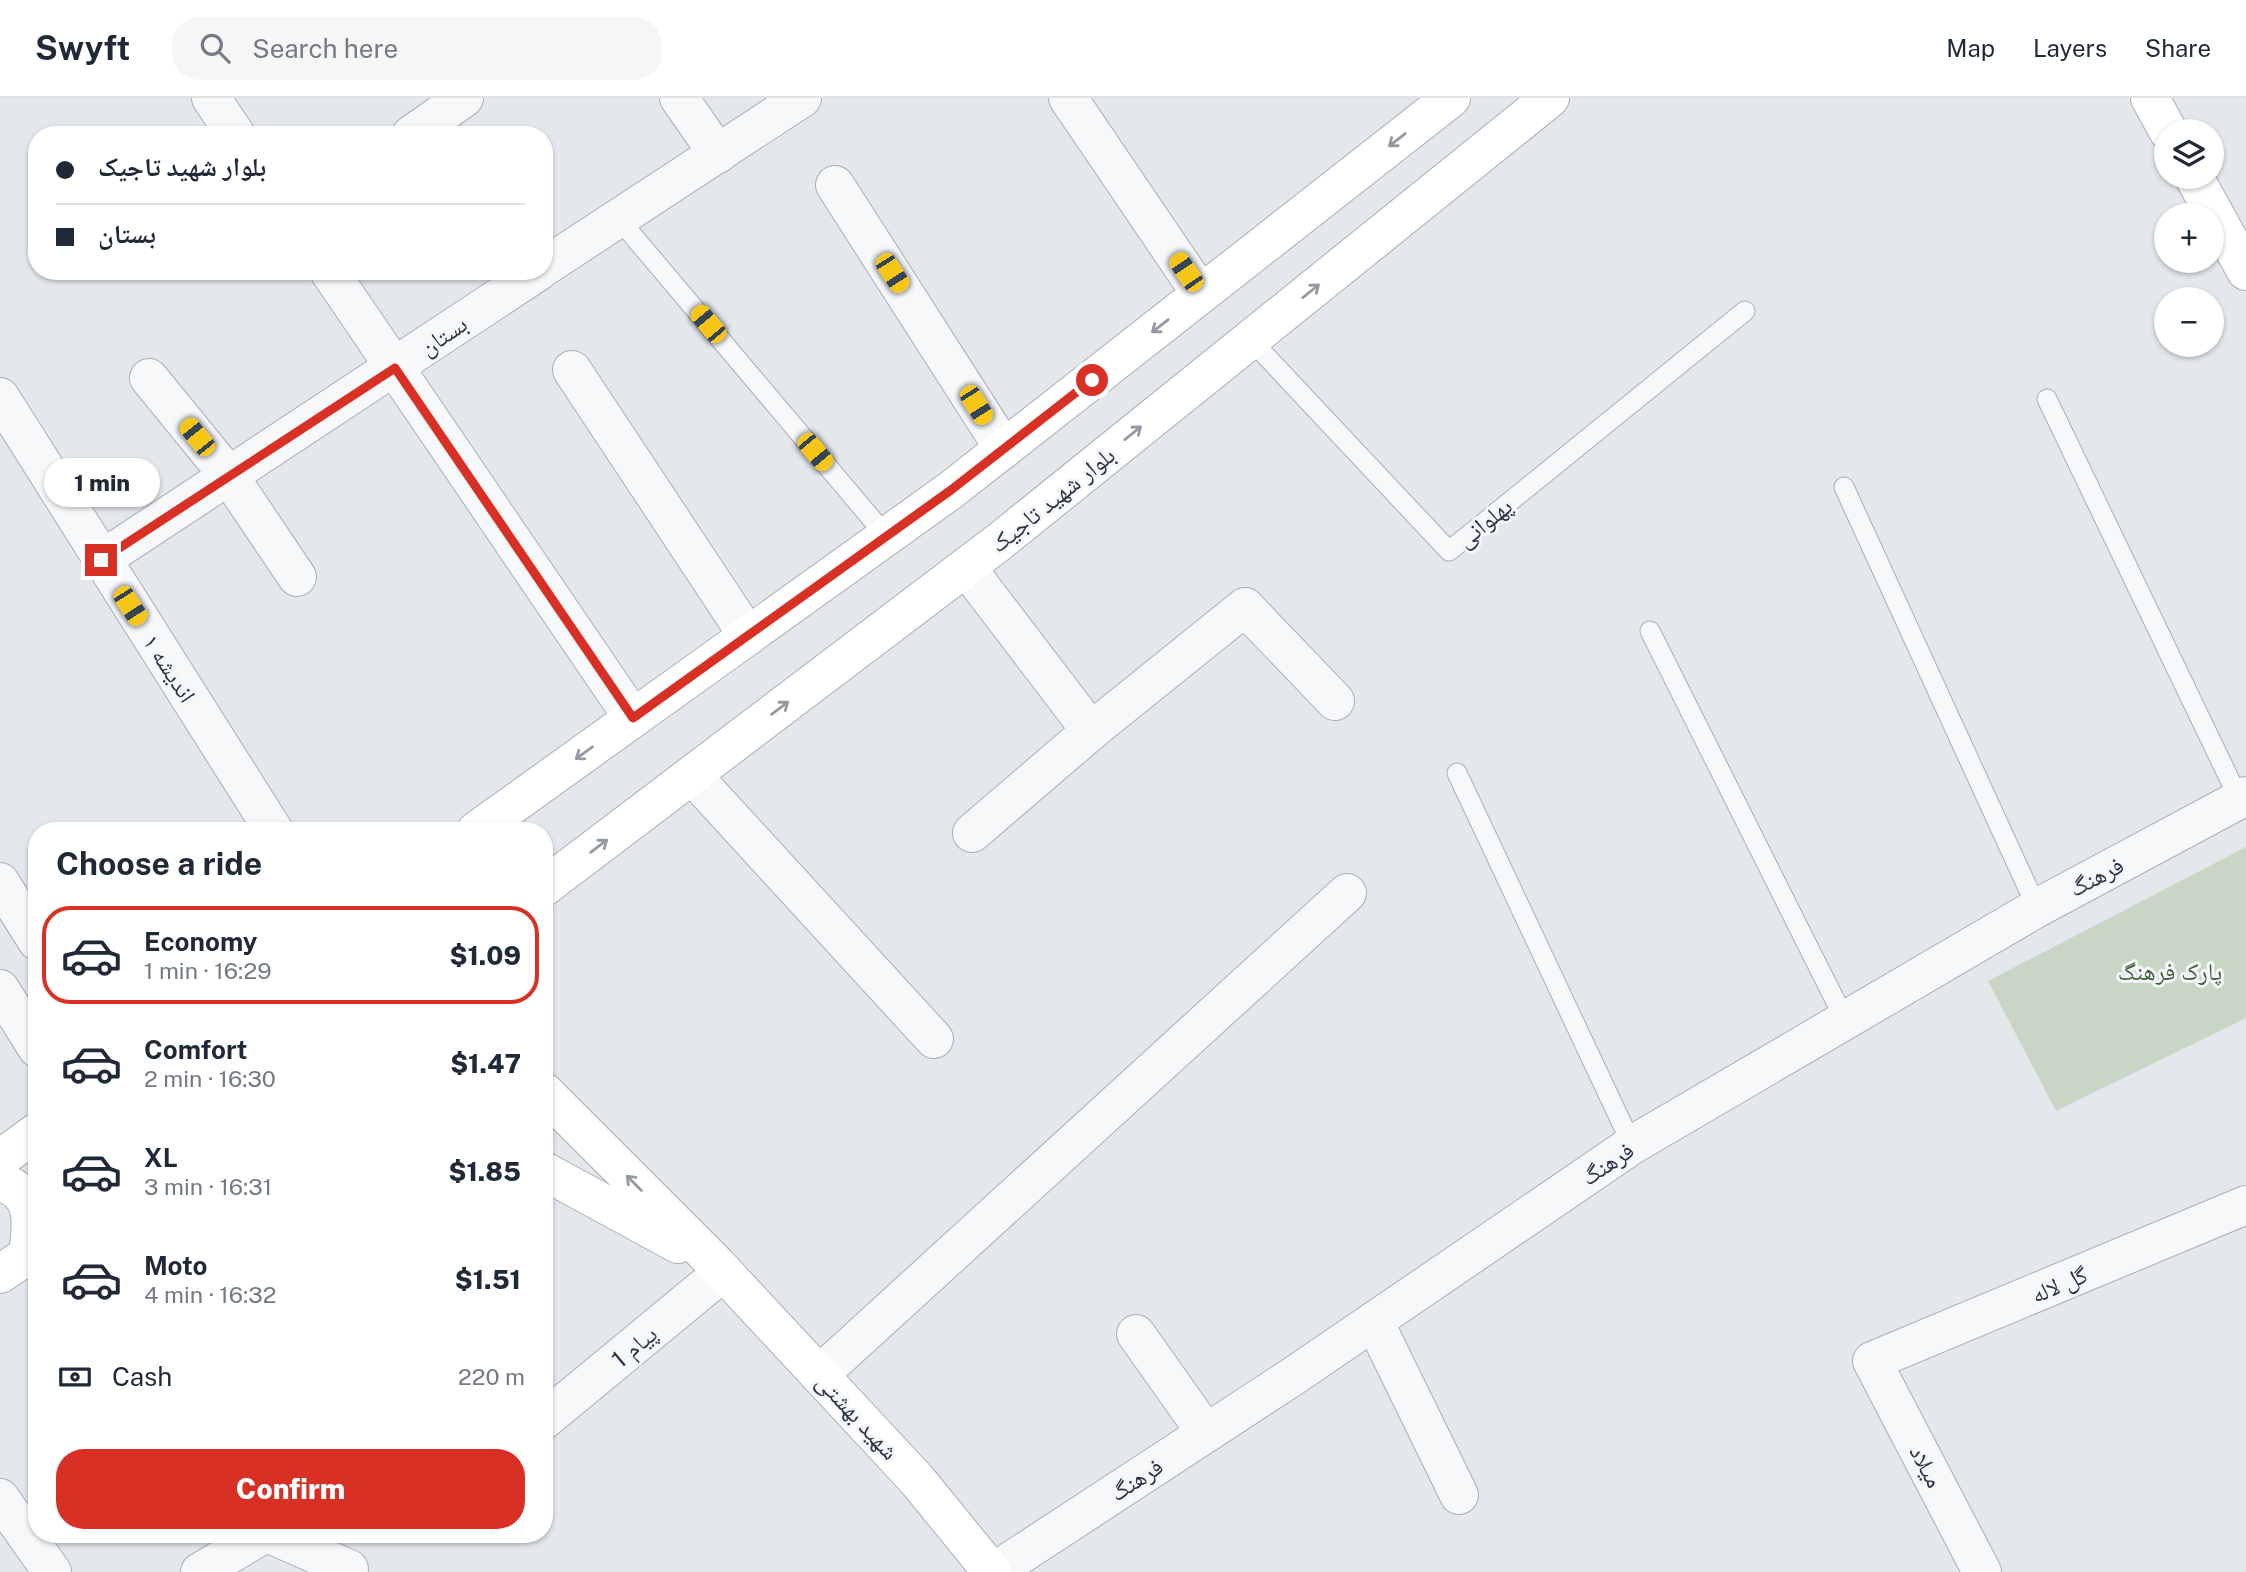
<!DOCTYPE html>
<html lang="en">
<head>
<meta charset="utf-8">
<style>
	body { margin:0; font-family:"Public Sans","Noto Naskh Arabic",sans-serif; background:#f6f6f7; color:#1f2937; height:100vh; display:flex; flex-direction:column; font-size:26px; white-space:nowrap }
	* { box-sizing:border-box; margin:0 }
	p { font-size:23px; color:#747a83 }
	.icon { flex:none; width:38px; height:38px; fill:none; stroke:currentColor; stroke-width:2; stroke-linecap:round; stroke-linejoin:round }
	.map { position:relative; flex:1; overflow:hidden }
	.sheet { position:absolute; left:28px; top:724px; width:525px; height:721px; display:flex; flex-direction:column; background:#fff; border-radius:28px; box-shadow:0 2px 5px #0004 }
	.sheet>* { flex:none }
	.guide { position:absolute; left:28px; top:28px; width:525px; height:154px; border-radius:28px; box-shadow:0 2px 5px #0004; display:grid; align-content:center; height:154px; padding:0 28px; background:#fff }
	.buttons { position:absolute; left:2154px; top:21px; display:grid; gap:14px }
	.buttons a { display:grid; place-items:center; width:70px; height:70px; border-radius:50%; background:#fff; box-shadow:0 2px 5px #0004; font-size:35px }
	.end { position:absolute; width:32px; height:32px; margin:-16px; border:9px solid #d93025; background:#fff; box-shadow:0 0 0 4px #fff }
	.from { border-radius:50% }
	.bubble { position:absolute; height:49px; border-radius:24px; background:#fff; box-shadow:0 2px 5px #0004; font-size:23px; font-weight:800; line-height:49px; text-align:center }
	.car { position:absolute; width:21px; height:42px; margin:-21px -10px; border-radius:9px; box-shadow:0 0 5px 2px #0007; background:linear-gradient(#f5c518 24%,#345 0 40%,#f5c518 0 76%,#345 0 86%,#f5c518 0) }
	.guide b { display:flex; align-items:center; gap:24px; height:66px; font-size:26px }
	.guide b+b { border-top:2px solid #e0e1e3 }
	.guide i { width:18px; height:18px; background:#1f2937 }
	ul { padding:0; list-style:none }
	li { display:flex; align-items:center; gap:21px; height:98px; margin:0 14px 10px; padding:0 14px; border:4px solid transparent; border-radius:28px }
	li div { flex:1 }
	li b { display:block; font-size:26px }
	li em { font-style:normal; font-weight:800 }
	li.selected { border-color:#d93025 }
	li>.icon { width:63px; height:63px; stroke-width:1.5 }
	h2 { padding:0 28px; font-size:32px; line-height:84px }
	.pay { display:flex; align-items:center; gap:18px; height:77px; padding:0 28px; font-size:26px }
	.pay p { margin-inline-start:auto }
	.cta { display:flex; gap:14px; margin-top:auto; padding:14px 28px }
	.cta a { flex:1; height:80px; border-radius:28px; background:#d93025; color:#fff; font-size:28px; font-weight:800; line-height:80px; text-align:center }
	header { display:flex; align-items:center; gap:42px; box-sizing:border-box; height:98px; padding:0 35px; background:#fff; border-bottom:2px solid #e0e1e3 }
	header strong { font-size:33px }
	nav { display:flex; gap:38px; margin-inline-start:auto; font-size:24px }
	.search { width:490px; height:63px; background:#f6f6f7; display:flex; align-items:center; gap:18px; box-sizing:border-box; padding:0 24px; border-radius:28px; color:#747a83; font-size:26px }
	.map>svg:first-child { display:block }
</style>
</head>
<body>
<header>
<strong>Swyft</strong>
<div class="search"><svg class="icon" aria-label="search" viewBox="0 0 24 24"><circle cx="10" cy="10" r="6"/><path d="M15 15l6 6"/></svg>Search here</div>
<nav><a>Map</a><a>Layers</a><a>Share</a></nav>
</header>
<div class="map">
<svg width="2246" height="1474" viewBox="0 0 2246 1474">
	<rect width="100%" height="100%" fill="#e4e7ec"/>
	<!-- park -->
	<path fill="#c9d6c5" d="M2246 749V920L2056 1013 1988 883Z"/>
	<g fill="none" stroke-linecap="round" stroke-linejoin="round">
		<defs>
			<g id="lane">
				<path d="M618 120 887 439"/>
				<path d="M1250 241 1449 453 1745 213"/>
				<path d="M2047 301 2239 701"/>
				<path d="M1844 389 2037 810"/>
				<path d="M1650 533 1845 922"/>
				<path d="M1457 675 1632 1047"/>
			</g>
			<g id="street">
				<path d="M211 0 236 37"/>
				<path d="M679 0 718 56"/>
				<path d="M1068 0 1201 196"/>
				<path d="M411 37 464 0"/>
				<path d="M835 87 1004 351"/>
				<path d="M544 169 802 0"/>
				<path d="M329 173 633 620"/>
				<path d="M572 272 748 538"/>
				<path d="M149 280 229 378 297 479"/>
				<path d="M0 299 274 733"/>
				<path d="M101 462 539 173"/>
				<path d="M966 469 1091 633"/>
				<path d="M692 677 934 941"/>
				<path d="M972 735 1091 633 1245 509 1335 603"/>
				<path d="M0 784 37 843"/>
				<path d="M0 891 37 950"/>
				<path d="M1374 1223 1459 1397"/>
				<path d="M1136 1236 1206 1335"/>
				<path d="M819 1277 1347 795"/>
				<path d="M544 1322 723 1174"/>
				<path d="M0 1400 52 1474"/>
				<path d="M272 1437 349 1471"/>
				<path d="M200 1474 262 1437"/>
				<path d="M994 1474 1295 1277 1632 1047 2037 810 2246 698"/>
				<path d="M1982 1474 1872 1263 2246 1107"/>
			</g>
			<g id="secondary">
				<path d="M2150 0 2168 33"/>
				<path d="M2194 79 2246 173"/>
				<path d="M476 733 951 392 1451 0"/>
				<path d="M544 789 999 444 1550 0"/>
				<path d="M544 994 717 1167 917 1382 992 1474"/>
				<path d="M0 1061 37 1034"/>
				<path d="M544 1073 678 1146"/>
				<path d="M0 1084C37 1095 32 1126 28 1157"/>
				<path d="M0 1176 37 1151"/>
			</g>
		</defs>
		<!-- lane casing -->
		<use href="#lane" stroke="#a9aeb7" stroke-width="21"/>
		<!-- street casing -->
		<use href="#street" stroke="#a9aeb7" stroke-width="40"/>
		<!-- secondary casing -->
		<use href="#secondary" stroke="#a9aeb7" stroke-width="40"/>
		<!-- lane -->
		<use href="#lane" stroke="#f7f8fa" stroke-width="19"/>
		<!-- street -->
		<use href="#street" stroke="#f7f8fa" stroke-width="38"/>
		<!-- secondary -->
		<use href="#secondary" stroke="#fff" stroke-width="38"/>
	</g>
	<!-- one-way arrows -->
	<defs><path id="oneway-shaft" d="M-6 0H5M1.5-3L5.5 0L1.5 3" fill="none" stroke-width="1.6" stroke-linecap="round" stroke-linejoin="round" transform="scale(1.75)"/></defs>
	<g stroke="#959aa2">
		<use href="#oneway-shaft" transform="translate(1397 42) rotate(142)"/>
		<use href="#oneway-shaft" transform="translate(1311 193) rotate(-39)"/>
		<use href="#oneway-shaft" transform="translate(1160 228) rotate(142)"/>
		<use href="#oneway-shaft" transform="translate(1133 335) rotate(-39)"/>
		<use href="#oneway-shaft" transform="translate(780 610) rotate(-37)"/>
		<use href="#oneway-shaft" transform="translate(584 655) rotate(144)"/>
		<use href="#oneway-shaft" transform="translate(599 748) rotate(-37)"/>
		<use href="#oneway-shaft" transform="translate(634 1085) rotate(-135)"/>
	</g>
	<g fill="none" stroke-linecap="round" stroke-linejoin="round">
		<!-- route -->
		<path stroke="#d93025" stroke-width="9" d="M101 462 395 270 633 620 951 392 1092 282"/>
	</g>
	<g text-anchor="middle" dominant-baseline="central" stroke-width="6" stroke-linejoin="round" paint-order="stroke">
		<!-- street labels -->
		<g font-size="24" fill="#2b3445" stroke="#f4f6f9">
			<text transform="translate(443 237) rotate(-34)">بستان</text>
			<text transform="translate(1052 401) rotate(-39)">بلوار شهید تاجیک</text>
			<text transform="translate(1484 424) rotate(-39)">پهلوانی</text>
			<text transform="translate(170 570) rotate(57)">اندیشه ۱</text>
			<text transform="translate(2096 778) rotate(-28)">فرهنگ</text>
			<text transform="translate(1607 1065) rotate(-34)">فرهنگ</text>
			<text transform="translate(2059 1186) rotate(-23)">گل لاله</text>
			<text transform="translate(634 1248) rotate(-40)">پیام 1</text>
			<text transform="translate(858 1318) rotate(47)">شهید بهشتی</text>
			<text transform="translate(1927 1368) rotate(62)">میلاد</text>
			<text transform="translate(1136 1381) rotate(-33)">فرهنگ</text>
		</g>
		<!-- park labels -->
		<g font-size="24" fill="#3f6138" stroke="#f4f6f9">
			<text x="2170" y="873">پارک فرهنگ</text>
		</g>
	</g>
</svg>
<div class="buttons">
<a><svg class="icon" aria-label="layers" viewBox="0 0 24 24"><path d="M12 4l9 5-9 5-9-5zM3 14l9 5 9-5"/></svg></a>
<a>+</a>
<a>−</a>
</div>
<i class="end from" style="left:1092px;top:282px"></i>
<i class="end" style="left:101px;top:462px"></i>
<div class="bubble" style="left:44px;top:360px;width:116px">1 min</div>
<i class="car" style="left:1186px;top:174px;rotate:326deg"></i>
<i class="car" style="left:892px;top:175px;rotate:147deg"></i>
<i class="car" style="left:708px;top:226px;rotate:320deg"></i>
<i class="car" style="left:976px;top:307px;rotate:148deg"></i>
<i class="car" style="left:197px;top:339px;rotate:321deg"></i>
<i class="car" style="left:815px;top:354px;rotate:140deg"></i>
<i class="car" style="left:130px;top:508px;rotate:147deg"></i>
<div class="guide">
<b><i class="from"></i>بلوار شهید تاجیک</b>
<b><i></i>بستان</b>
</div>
<section class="sheet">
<h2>Choose a ride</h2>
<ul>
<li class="selected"><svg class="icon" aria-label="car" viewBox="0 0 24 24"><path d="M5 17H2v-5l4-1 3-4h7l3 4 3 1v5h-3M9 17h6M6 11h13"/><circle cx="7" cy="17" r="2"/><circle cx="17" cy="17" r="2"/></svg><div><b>Economy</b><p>1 min · 16:29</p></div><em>$1.09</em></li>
<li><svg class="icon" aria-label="car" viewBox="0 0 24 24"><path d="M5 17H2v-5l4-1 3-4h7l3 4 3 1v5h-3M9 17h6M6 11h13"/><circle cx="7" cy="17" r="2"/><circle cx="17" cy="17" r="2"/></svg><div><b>Comfort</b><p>2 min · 16:30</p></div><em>$1.47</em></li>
<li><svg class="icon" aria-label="car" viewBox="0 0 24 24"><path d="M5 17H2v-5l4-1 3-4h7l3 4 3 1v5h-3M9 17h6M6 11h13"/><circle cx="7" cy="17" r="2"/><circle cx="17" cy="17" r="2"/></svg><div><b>XL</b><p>3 min · 16:31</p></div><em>$1.85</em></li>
<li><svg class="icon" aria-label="car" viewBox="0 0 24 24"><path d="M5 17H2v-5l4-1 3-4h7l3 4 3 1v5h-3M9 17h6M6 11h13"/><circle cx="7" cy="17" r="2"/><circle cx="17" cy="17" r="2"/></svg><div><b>Moto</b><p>4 min · 16:32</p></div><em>$1.51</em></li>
</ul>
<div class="pay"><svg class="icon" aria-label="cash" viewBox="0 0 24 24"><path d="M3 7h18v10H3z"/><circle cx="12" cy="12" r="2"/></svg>Cash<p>220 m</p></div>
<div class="cta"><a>Confirm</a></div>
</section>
</div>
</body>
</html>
